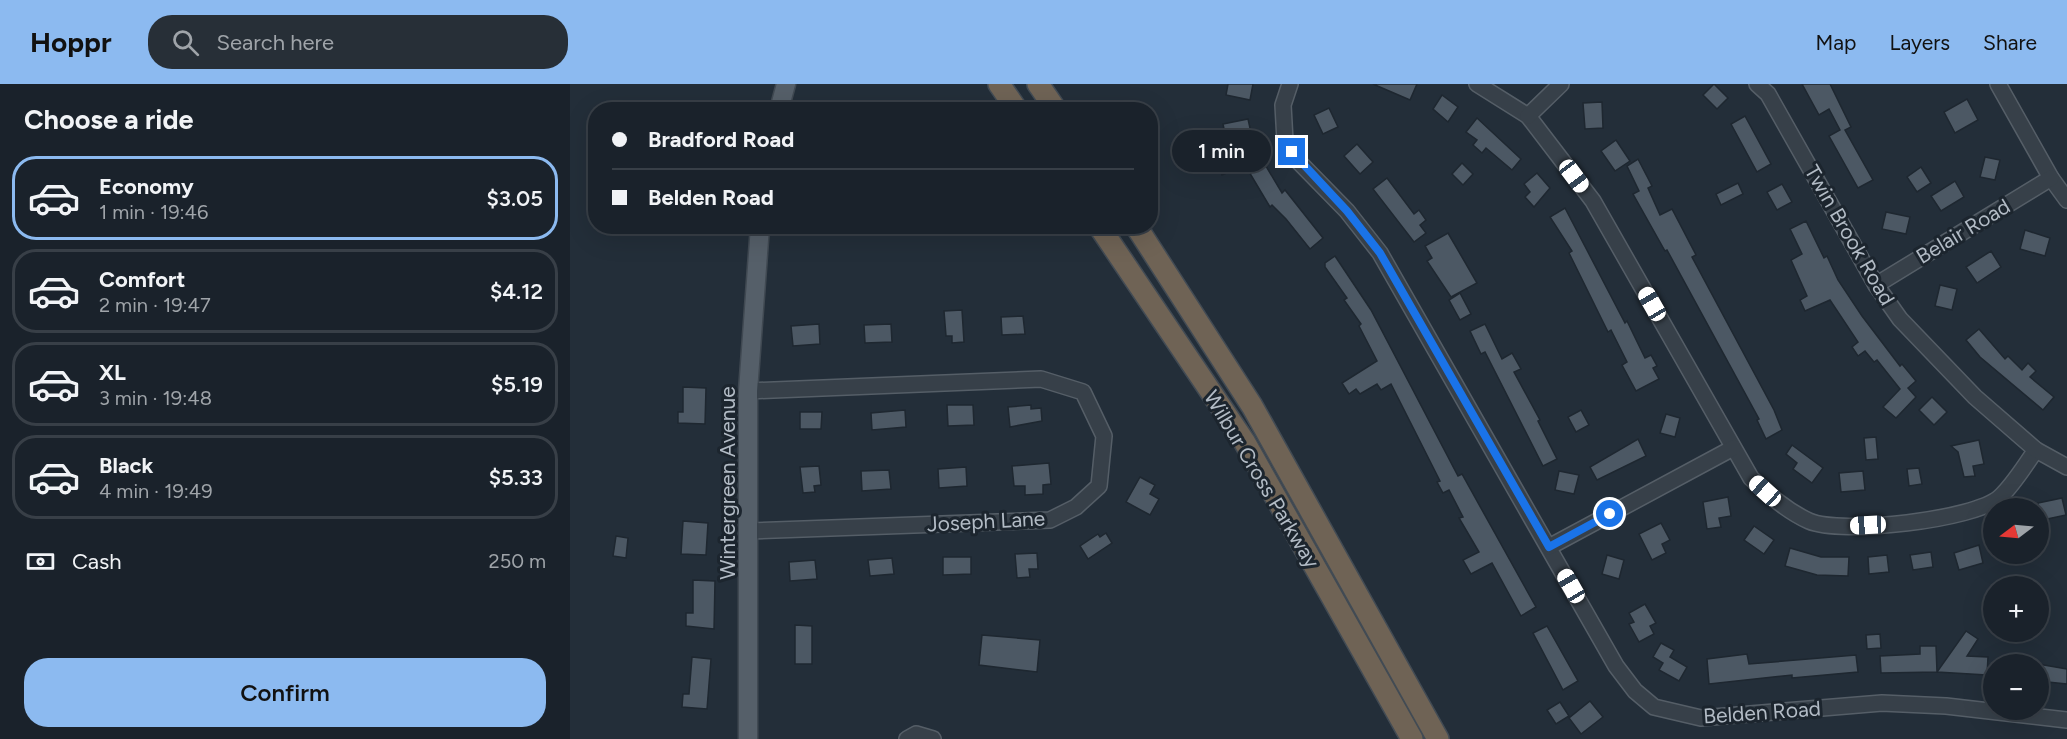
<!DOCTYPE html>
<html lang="en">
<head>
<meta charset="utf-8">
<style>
	body { margin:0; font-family:Figtree,sans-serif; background:#272f37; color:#f1f3f6; height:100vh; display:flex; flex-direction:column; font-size:22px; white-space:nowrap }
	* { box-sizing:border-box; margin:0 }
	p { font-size:20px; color:#9fa4a9 }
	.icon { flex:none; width:33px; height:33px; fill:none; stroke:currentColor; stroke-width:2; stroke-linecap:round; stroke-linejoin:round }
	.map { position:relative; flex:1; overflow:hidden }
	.sheet { display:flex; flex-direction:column; background:#1a222b; width:570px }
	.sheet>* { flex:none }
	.top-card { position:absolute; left:18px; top:18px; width:570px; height:132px; border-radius:24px; box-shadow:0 6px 24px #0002,0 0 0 2px #383f47; display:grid; align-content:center; height:132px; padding:0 24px; background:#1a222b }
	.needle { width:39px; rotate:254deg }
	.buttons { position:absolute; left:1413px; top:414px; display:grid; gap:12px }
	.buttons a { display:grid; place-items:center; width:66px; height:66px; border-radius:50%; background:#1a222b; box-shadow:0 6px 24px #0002,0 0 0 2px #383f47; font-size:30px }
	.end { position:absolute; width:27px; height:27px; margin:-14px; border:8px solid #1a73e8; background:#fff; box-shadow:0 0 0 3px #fff }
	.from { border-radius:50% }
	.bubble { position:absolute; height:42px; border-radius:21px; background:#1a222b; box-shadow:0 6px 24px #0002,0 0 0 2px #383f47; font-size:20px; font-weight:600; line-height:42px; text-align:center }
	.car { position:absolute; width:18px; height:36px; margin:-18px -9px; border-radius:8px; box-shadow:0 0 4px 2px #0007; background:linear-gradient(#fff 24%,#345 0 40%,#fff 0 76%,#345 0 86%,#fff 0) }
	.top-card b { display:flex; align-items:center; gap:21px; height:57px; font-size:22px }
	.top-card b+b { border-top:2px solid #383f47 }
	.top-card i { width:15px; height:15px; background:#f1f3f6 }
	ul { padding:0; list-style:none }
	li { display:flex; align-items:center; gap:18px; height:84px; margin:0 12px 9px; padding:0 12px; border:3px solid #383f47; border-radius:24px }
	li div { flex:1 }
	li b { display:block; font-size:22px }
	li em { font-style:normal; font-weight:600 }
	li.selected { border-color:#8cbaf0 }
	li>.icon { width:54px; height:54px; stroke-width:1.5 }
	h2 { padding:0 24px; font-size:27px; line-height:72px }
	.pay { display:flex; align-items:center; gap:15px; height:66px; padding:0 24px; font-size:22px }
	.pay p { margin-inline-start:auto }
	.action { display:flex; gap:12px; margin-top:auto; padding:12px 24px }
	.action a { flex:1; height:69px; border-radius:24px; background:#8cbaf0; color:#111; font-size:24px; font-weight:600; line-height:69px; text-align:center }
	header { display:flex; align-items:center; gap:36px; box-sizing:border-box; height:84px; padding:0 30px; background:#8cbaf0; color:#111 }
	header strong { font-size:28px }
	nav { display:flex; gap:33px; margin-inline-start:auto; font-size:21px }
	.search { width:420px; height:54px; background:#272f37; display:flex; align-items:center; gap:15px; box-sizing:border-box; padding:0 21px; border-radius:24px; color:#9fa4a9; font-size:22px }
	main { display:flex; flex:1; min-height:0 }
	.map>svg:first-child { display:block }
</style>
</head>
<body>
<header>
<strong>Hoppr</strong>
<div class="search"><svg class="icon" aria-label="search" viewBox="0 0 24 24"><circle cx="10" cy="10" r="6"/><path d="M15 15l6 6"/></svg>Search here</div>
<nav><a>Map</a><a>Layers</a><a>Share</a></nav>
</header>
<main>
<section class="sheet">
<h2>Choose a ride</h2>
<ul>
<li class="selected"><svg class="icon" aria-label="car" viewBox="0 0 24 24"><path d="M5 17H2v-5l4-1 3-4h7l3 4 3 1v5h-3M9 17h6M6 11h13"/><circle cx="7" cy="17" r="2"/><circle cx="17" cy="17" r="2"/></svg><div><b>Economy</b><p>1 min · 19:46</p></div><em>$3.05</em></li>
<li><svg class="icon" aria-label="car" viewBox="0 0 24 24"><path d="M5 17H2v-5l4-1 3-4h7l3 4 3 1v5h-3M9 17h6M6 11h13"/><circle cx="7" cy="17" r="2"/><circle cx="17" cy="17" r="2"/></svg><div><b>Comfort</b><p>2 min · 19:47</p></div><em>$4.12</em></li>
<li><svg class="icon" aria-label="car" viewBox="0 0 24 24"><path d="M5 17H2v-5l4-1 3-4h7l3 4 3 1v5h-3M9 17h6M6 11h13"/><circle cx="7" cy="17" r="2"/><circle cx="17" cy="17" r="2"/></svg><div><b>XL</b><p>3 min · 19:48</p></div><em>$5.19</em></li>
<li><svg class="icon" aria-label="car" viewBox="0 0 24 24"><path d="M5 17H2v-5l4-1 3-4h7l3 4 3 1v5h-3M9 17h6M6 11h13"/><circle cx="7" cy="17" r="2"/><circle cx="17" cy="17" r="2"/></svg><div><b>Black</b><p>4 min · 19:49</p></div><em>$5.33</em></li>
</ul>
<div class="pay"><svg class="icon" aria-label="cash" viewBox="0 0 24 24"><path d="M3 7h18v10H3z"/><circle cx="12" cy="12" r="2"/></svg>Cash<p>250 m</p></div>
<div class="action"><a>Confirm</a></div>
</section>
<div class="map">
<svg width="1497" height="655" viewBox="0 0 1497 655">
	<rect width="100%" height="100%" fill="#232e39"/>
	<!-- building -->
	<g fill="#4c5864" stroke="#1e2730" stroke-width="1.5">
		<path d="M658 0H683L680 16 656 11Z"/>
		<path d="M803 0H847L840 16Z"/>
		<path d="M1144 0 1158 14 1147 25 1133 11Z"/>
		<path d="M1232 0H1260L1281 43 1275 46 1303 96 1288 104 1259 52 1270 46 1259 25 1249 31Z"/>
		<path d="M872 11 888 23 878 38 863 25Z"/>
		<path d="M1397 15 1408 36 1385 49 1374 28Z"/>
		<path d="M1032 18 1033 44 1015 45 1013 19Z"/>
		<path d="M759 24 768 43 753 50 744 31Z"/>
		<path d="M1175 32 1201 80 1187 88 1161 40Z"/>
		<path d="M907 34 951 75 942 86 916 64 912 69 903 61 907 56 896 48Z"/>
		<path d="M678 35 684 62 712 109 715 106 753 154 740 165 716 135 702 121 700 123 675 81 652 91 648 79 660 74 653 40Z"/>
		<path d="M1046 56 1060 77 1045 87 1031 67Z"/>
		<path d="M787 60 803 78 790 90 774 72Z"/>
		<path d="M1415 73 1430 76 1425 96 1410 93Z"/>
		<path d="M1068 75 1082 102 1078 104 1090 131 1102 125 1126 171 1122 173 1204 326 1212 346 1196 355 1187 336 1189 335 1097 166 1095 167 1063 110 1069 107 1057 82Z"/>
		<path d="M892 79 903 90 893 101 882 90Z"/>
		<path d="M1351 83 1361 99 1347 108 1337 93Z"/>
		<path d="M967 89 980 104 964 123 955 113 960 108 954 100Z"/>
		<path d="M817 94 844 130 849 126 856 136 850 141 856 149 844 158 803 105Z"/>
		<path d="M1385 97 1394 113 1371 127 1361 112Z"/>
		<path d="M1168 99 1173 110 1151 121 1146 110Z"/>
		<path d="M1212 100 1222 118 1207 126 1197 108Z"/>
		<path d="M995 124 1055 239 1057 237 1075 274 1081 271 1087 282 1083 284 1089 295 1066 307 1052 281 1057 278 1041 246 1038 248 999 169 1002 167 980 133Z"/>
		<path d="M1316 128 1340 133 1336 150 1312 145Z"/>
		<path d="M1236 137 1254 174 1257 172 1268 196 1292 232 1330 282 1332 280 1346 297 1338 304 1346 313 1326 334 1313 323 1330 305 1307 276 1304 278 1295 267 1288 272 1282 263 1288 258 1260 216 1235 227 1230 216 1237 212 1221 176 1232 170 1220 145Z"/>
		<path d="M1455 146 1480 154 1475 172 1450 165Z"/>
		<path d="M878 149 907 199 881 213 857 177 862 174 855 162Z"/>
		<path d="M1421 167 1431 183 1407 199 1396 183Z"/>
		<path d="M765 172 801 226 888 392 892 390 966 523 951 532 922 479 901 490 893 476 909 468 889 434 893 433 879 406 873 409 867 398 870 397 821 300 811 306 807 300 790 310 786 305 779 310 772 299 807 277 789 242 791 240 774 216 777 214 755 183V179Z"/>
		<path d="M1370 201 1387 205 1382 226 1365 222Z"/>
		<path d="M890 209 901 230 890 236 879 216Z"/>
		<path d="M392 226 394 258 382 259V252H376L374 227Z"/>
		<path d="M453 232 455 250 432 251 431 233Z"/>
		<path d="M249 240 250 260 223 262 221 242Z"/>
		<path d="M321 240 322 258 295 259 294 241Z"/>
		<path d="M915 240 932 275 942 269 951 285 944 288 970 336 968 337 987 375 973 382 915 268 911 270 900 247Z"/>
		<path d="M1409 245 1435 275 1438 272 1452 286 1458 279 1466 287 1460 293 1484 313 1473 326 1410 273 1396 256Z"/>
		<path d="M113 303 136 304 135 340 108 339V328H113Z"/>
		<path d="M1362 313 1377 328 1364 341 1349 326Z"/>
		<path d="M377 321H403L404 341 378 342Z"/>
		<path d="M461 321V325L471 324 472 337 440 343 438 323Z"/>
		<path d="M335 326 336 343 302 346 301 329Z"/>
		<path d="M1011 326 1019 341 1006 348 998 333Z"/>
		<path d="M230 328H252L251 345H230Z"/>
		<path d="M1096 330 1110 334 1105 353 1090 349Z"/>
		<path d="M1306 353 1308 375 1296 376 1294 354Z"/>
		<path d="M1068 355 1076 372 1027 396 1020 383Z"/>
		<path d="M1409 356 1414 380 1403 382 1405 392 1394 393 1388 368 1381 362Z"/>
		<path d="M1222 361 1253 384 1242 399 1223 385 1227 379 1216 370Z"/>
		<path d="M479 379 481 400 473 401V410L455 411V402H444L442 382Z"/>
		<path d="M249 382 251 401 244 402 245 408 233 409 230 383Z"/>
		<path d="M396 383 397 402 369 404 368 385Z"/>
		<path d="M1349 384 1352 400 1339 402 1337 385Z"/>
		<path d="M319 386 321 405 292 407 291 387Z"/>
		<path d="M989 387 1009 391 1004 410 985 406Z"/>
		<path d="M1293 387 1295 406 1271 408 1269 389Z"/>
		<path d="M570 393 585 401 580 410 589 415 580 431 556 418Z"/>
		<path d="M1158 413 1161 432 1149 434 1151 443 1137 445 1133 418Z"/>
		<path d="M1492 414 1496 431 1468 437V419Z"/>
		<path d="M113 437 138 439 136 471 111 470Z"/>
		<path d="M1091 439 1100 456 1092 460 1096 469 1082 476 1069 450Z"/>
		<path d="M1184 442 1204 456 1194 470 1174 456Z"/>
		<path d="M536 449 542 459 518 475 510 462 528 450 530 453Z"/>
		<path d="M46 452 58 454 56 474 43 472Z"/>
		<path d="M1409 461 1413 479 1389 486 1384 469Z"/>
		<path d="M1220 464 1251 473H1279L1278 492 1247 491 1215 482Z"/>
		<path d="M1361 468 1363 483 1343 486 1340 471Z"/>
		<path d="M467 469 468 485H459L460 493 447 494 445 470Z"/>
		<path d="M1037 471 1054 476 1049 495 1032 490Z"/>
		<path d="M1317 471 1319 488 1299 490 1298 473Z"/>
		<path d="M373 473H401V490L373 491Z"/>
		<path d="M322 474 324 490 300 492 298 476Z"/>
		<path d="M245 476 247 495 220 497 219 478Z"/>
		<path d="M123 496 145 497 144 545 116 542V529H123Z"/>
		<path d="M1075 520 1086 539 1080 542 1084 550 1069 558 1059 540 1064 538 1059 529Z"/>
		<path d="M225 541 242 542V580H225Z"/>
		<path d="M977 542 1008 597 993 606 963 549Z"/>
		<path d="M1396 547 1408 555 1397 572 1418 573 1417 591 1367 588Z"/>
		<path d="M1310 550 1311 564 1297 565 1296 551Z"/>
		<path d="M412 551 470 556 467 588 409 581Z"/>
		<path d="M1091 559 1104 566 1100 573 1117 583 1109 597 1089 586 1093 579 1083 573Z"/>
		<path d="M1350 562H1366L1367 588 1311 589 1310 572 1350 570Z"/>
		<path d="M1177 570 1179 580 1286 571 1288 588 1222 594V591L1139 600 1137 575Z"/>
		<path d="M122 573 141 575 137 625 112 623 113 610H119Z"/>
		<path d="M1468 580 1497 585V600L1468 597Z"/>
		<path d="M1020 617 1033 633 1011 650 999 634Z"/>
		<path d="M990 618 999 632 986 640 977 626Z"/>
	</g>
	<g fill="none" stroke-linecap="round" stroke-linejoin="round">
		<defs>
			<g id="minor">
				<path d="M720 0 713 21 715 57 729 78 777 127 810 169 1046 582 1065 607 1084 623 1131 634 1312 619 1376 622 1497 636"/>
				<path d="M907 0 958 32 1023 117 1181 394C1199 411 1217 427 1239 437 1271 451 1405 436 1430 413 1444 400 1455 381 1466 366"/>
				<path d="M1187 0 1198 10 1306 201 1330 235 1405 313 1466 366 1497 383"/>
				<path d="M1428 0 1481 94 1497 116"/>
				<path d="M958 32 991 0"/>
				<path d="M1306 201 1481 94"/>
				<path d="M178 307 471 295 513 308 534 352 529 402 506 423 480 436 180 447"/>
				<path d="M979 463 1163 364"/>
				<path d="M337 655 346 650 363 655"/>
			</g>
			<g id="major">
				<path d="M209 26 216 0"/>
				<path d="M178 655V307L190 142"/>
			</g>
			<g id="highway">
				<path d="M429 0 447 26"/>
				<path d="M468 0 486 26"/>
				<path d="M529 142 674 357 842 655"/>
				<path d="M566 142 682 322 868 655"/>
			</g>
		</defs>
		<!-- minor casing -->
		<use href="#minor" stroke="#555e67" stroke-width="18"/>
		<!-- major casing -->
		<use href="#major" stroke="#404952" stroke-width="21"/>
		<!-- highway casing -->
		<use href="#highway" stroke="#424b54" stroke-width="24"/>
		<!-- minor -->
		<use href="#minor" stroke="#374049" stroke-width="15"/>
		<!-- major -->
		<use href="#major" stroke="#555f69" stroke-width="18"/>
		<!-- highway -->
		<use href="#highway" stroke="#6f6355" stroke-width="21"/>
	</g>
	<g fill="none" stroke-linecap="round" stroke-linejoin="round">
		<!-- route -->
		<path stroke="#1a73e8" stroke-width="8" d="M722 68 777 127 810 169 979 463 1040 430"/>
	</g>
	<g text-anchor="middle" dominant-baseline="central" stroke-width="6" stroke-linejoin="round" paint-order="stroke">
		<!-- street labels -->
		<g font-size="21" fill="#b2bbc5" stroke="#1c252e">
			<text transform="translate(1393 147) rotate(-31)">Belair Road</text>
			<text transform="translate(1280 151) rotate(60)">Twin Brook Road</text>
			<text transform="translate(692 395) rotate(59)">Wilbur Cross Parkway</text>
			<text transform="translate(157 399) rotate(-90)">Wintergreen Avenue</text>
			<text transform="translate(416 437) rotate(-3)">Joseph Lane</text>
			<text transform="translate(1192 628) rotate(-4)">Belden Road</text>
		</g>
	</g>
</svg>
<div class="buttons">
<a><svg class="needle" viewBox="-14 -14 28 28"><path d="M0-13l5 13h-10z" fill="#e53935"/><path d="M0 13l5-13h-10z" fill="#9fa4a9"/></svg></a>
<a>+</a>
<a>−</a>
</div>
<i class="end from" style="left:1040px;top:430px"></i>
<i class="end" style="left:722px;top:68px"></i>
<div class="bubble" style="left:602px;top:46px;width:99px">1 min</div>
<i class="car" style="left:1004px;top:92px;rotate:143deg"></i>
<i class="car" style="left:1082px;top:220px;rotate:330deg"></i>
<i class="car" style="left:1195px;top:407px;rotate:312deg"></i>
<i class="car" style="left:1298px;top:441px;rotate:267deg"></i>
<i class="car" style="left:1001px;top:502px;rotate:330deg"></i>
<div class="top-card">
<b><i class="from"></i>Bradford Road</b>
<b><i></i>Belden Road</b>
</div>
</div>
</main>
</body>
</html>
